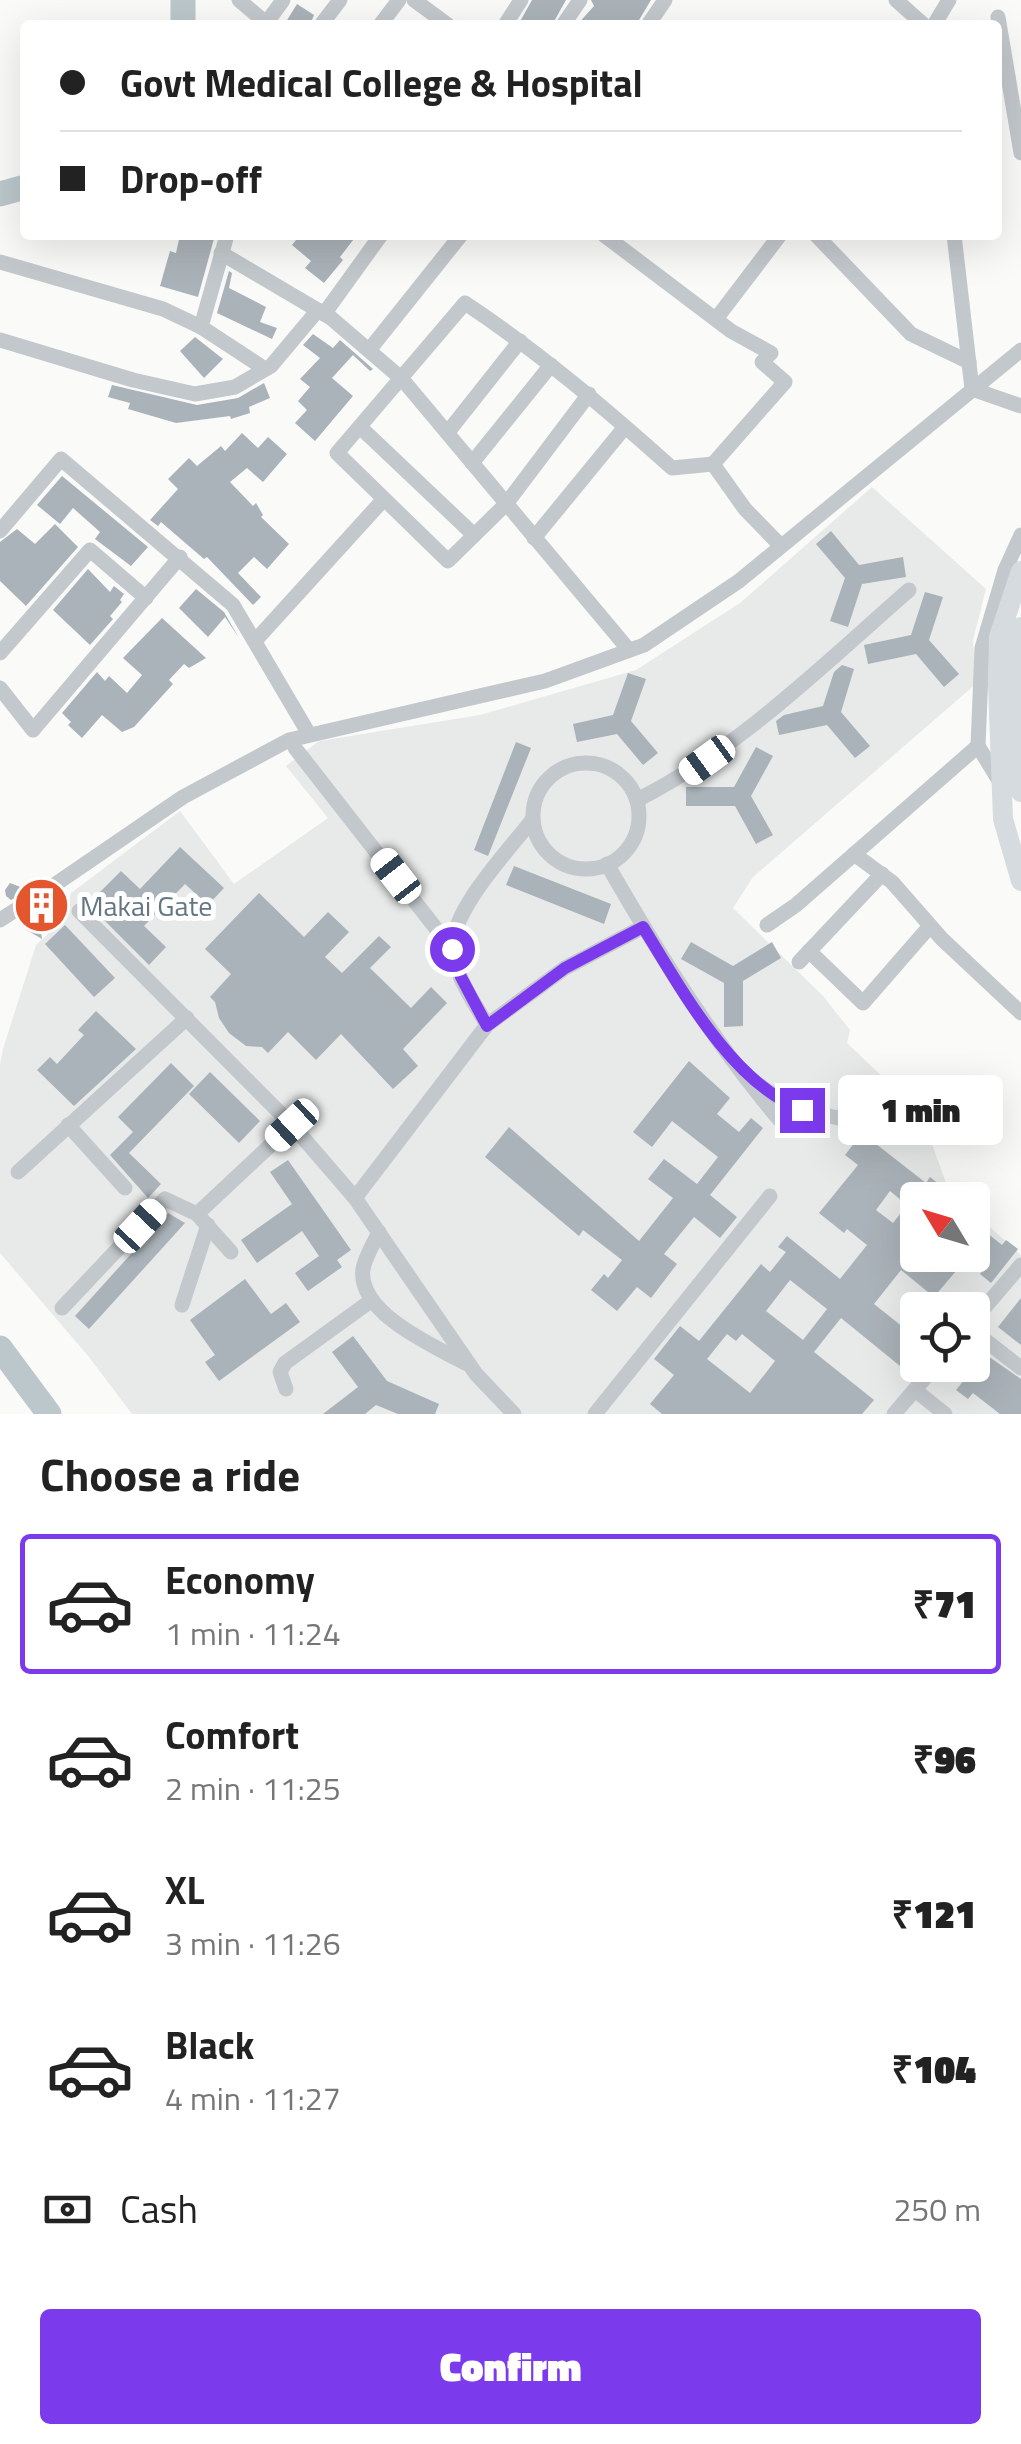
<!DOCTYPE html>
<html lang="en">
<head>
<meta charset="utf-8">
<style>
	body { margin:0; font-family:"Titillium Web",sans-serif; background:#f6f6f6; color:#222; height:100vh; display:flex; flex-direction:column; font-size:38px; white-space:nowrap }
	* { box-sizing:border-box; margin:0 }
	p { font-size:32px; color:#767676 }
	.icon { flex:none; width:55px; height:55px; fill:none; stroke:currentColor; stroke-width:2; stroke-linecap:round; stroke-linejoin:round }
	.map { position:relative; height:1414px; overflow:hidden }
	.drawer { display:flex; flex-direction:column; background:#fff; flex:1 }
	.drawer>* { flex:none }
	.hud { position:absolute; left:20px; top:20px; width:982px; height:220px; border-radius:10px; box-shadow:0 10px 40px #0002; display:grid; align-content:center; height:220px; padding:0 40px; background:#fff }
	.needle { width:65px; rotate:308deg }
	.tools { position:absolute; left:900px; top:1182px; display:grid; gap:20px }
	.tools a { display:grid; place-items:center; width:90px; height:90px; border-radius:10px; background:#fff; box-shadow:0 10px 40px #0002; font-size:50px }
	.end { position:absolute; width:45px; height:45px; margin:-22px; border:12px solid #7c3aed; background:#fff; box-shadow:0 0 0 5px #fff }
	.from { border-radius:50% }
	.bubble { position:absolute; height:70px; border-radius:10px; background:#fff; box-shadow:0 10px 40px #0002; font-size:32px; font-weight:800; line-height:70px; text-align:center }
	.car { position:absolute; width:30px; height:60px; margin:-30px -15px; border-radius:12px; box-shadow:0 0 8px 2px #0007; background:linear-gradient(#fff 24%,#345 0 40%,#fff 0 76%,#345 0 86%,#fff 0) }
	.hud b { display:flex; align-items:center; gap:35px; height:95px; font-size:38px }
	.hud b+b { border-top:2px solid #e0e0e0 }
	.hud i { width:25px; height:25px; background:#222 }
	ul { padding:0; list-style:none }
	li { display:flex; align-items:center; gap:30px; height:140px; margin:0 20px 15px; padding:0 20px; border:5px solid transparent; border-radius:10px }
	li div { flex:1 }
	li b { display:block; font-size:38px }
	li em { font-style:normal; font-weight:800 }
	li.on { border-color:#7c3aed }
	li>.icon { width:90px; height:90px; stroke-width:1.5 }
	h2 { padding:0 40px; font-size:45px; line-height:120px }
	.pay { display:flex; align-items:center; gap:25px; height:110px; padding:0 40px; font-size:38px }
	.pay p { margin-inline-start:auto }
	.action { display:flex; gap:20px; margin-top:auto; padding:20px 40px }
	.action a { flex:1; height:115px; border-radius:10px; background:#7c3aed; color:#fff; font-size:40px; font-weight:800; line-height:115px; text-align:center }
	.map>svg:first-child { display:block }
</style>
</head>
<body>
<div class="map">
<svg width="1021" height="1414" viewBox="0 0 1021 1414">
	<rect width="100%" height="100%" fill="#fafaf8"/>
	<!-- built -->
	<path fill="#e8e9e9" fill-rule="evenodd" d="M872 487 986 589 973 640 977 683 753 877 733 908 823 996 850 1030 847 1043 905 1098 952 1120 929 1136 949 1191 960 1200H918V1255H972L973 1212 1021 1255V1414H132L89 1357 0 1253V1065L3 1049 36 945 63 920 71 893 180 811 234 884 328 818 286 766 319 741 480 715 636 670 740 603ZM918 1310H972V1365H918Z"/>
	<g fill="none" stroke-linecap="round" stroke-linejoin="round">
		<!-- river -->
		<g stroke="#bbc7cb" stroke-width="25">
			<path d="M183 0V25"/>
			<path d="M0 194 25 187"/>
			<path d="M0 1348 49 1414"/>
		</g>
	</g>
	<!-- building -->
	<g fill="#aab3b9" fill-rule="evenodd">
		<path d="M532 0H566L552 25H518Z"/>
		<path d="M591 0H651L636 25H577L594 6Z"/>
		<path d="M297 4 314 15 310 25H284Z"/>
		<path d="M180 235H215L198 297 160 286 170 251 176 253Z"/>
		<path d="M300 235H357L340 257 343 260 324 283 305 268 311 261 292 245Z"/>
		<path d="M229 271 232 273 229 288 266 307 260 322 277 328 272 339 217 313Z"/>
		<path d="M313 334 333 348 340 340 373 369 370 371 353 355 332 378 353 396 315 441 295 423 307 410 298 401 310 387 300 379 320 358 303 345Z"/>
		<path d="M195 337 223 359 204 378 180 351Z"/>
		<path d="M264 383 270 398 249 407 250 413 231 419 230 416 176 423 128 409 130 403 108 397 112 385 197 405 238 398Z"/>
		<path d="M242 433 258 448 268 437 287 454 263 482 247 468 230 482 253 506 256 503 263 515 261 517 289 544 267 569 254 557 238 573 261 597 253 605 207 557 204 559 161 522 158 526 150 520 178 489 168 479 189 458 197 466 221 446 225 451Z"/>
		<path d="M62 476 148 547 131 566 95 539 100 532 73 508 60 524 37 505Z"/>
		<path d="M55 524 78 547 26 606 0 581V542L17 529 35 544Z"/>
		<path d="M831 531 859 565 903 557 906 577 862 584 848 627 830 621 845 578 816 544Z"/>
		<path d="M88 569 110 592 114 586 124 594 120 600 122 602 110 616 113 619 90 645 53 610Z"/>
		<path d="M196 589 224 612 239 638 225 617 208 637 179 608Z"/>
		<path d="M925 592 943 597 929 640 959 674 944 687 916 654 868 664 864 645 911 635Z"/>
		<path d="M162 618 206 658 189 668 184 664 169 680 173 684 134 727 122 732 102 715 82 738 68 725 71 722 62 713 97 672 105 681 109 676 127 693 142 675 123 658Z"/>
		<path d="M842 665 854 669 841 712 870 746 855 758 827 725 779 735 776 721 784 715 823 706 834 672Z"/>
		<path d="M628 673 646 679 631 721 658 753 643 765 617 734 577 742 573 724 613 715Z"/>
		<path d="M516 742 531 748 488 856 474 850Z"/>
		<path d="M756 747 773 756 751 796 773 835 756 844 735 806H686V787H734Z"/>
		<path d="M180 847 224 888 208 905 185 884 144 926 166 947 149 965 88 904 121 871 140 889Z"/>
		<path d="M514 866 611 904 604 924 506 885Z"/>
		<path d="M40 877 37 895 43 900H53L57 907 39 918 42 939 25 929 26 920 35 908 34 897 24 893 11 900 6 896 5 890 10 883 23 888Z"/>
		<path d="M259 893 304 937 328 912 349 932 325 957 342 973 379 936 391 947 370 968 411 1008 431 987 447 1003 403 1049 418 1066 393 1089 341 1034 316 1060 288 1032 268 1053 262 1047 246 1046 229 1033 219 1018 215 1002 210 997 231 974 205 949Z"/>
		<path d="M65 925 115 978 94 997 45 944Z"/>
		<path d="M691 942 733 966 772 942 781 958 743 981V1026L724 1027V983L681 959Z"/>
		<path d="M96 1011 136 1049 74 1106 37 1070 50 1057 57 1064 84 1035 78 1030Z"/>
		<path d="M689 1061 730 1098 717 1114 739 1132 751 1118 763 1128 710 1195 737 1217 720 1238 694 1217 664 1254 677 1264 651 1298 637 1287 617 1311 591 1290 604 1274 608 1278 622 1260 583 1230 579 1236 485 1157 509 1127 639 1241 673 1198 648 1179 664 1159 697 1184 718 1157 672 1121 652 1147 633 1132Z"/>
		<path d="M171 1063 194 1086 129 1153 161 1184 148 1198 110 1155 133 1132 118 1117Z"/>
		<path d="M210 1072 260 1121 239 1143 189 1094Z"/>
		<path d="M862 1133 926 1183 930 1177 948 1191 940 1200H918V1255H936L956 1271 934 1297 901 1270 874 1304 918 1339V1344L900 1366 841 1318 814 1352 874 1400 862 1414H662L650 1404 674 1375 654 1359 680 1326 699 1341 761 1264 770 1272 786 1252 778 1247 787 1236 840 1279 867 1245 847 1229 844 1233 819 1213 858 1165 845 1155ZM890 1191 907 1205 893 1223 876 1210ZM790 1280 827 1309 803 1340 766 1311ZM727 1334 736 1341 742 1334 775 1361 750 1393 707 1359Z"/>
		<path d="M288 1160 351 1250 337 1260 342 1267 308 1291 295 1273 319 1256 302 1231 257 1263 241 1240 292 1204 270 1172Z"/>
		<path d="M168 1213 185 1223 89 1329 75 1316Z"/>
		<path d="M972 1221 1002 1245 1006 1240 1018 1249 991 1283 980 1274 986 1267 972 1256Z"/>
		<path d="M245 1279 271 1314 286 1303 300 1322 219 1381 205 1362 215 1355 190 1320Z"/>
		<path d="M1021 1298V1345L998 1327Z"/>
		<path d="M353 1336 387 1381 439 1404 435 1414H398L376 1405 365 1414H323L358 1387 332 1352Z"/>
		<path d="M985 1354 1021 1379V1414H1000L973 1393 968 1399 956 1390Z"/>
	</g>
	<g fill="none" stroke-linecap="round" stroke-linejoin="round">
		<!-- minor -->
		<g stroke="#c3c8cc" stroke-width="15">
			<path d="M239 0 266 23"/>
			<path d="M414 0 448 25"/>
			<path d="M896 0 924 25"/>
			<path d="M998 17 1021 153"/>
			<path d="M265 25 283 0"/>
			<path d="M321 25 340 0"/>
			<path d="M380 25 399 0"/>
			<path d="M505 25 521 0"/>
			<path d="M563 25 580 0"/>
			<path d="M648 25 665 0"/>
			<path d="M934 25 949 0"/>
			<path d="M604 235 731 331 771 353 762 362 785 382 713 464 745 509 781 546"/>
			<path d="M816 235 911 334 969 362"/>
			<path d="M954 235 972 389"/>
			<path d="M221 253 331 318 402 379 629 650"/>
			<path d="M0 262 163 309 201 327 265 369"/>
			<path d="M324 314 381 235"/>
			<path d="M716 319 780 235"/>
			<path d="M201 327 227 235"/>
			<path d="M0 340 133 380 195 394 235 387 271 366 318 310"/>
			<path d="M370 349 461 235"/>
			<path d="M972 389 1021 406"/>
			<path d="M589 394 506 504 448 561 337 453 465 303C539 352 606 409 672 468L713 464"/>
			<path d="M360 427 474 535"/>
			<path d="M448 432 520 341"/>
			<path d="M472 463 551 365"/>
			<path d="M0 531 61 459 233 605 309 734"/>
			<path d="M534 538 625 427"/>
			<path d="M255 641 384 499"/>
			<path d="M0 653 90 550 146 598"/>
			<path d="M0 688 33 730 180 557"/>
			<path d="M295 748 452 949"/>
			<circle cx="586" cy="816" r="53"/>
			<path d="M1000 782 978 746 982 648 1005 570 1021 535"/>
			<path d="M637 800C740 748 822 666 909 590"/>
			<path d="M854 854 892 882 942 939 1021 1013"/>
			<path d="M607 864C659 955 715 1044 783 1124"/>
			<path d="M47 890 183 797 289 740 545 681 644 645 739 581 1021 350"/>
			<path d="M79 911 292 1125 355 1198 476 1374 514 1414"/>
			<path d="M0 920 25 904"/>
			<path d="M767 925 796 905 978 746"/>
			<path d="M809 951 863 1003 930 926"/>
			<path d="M799 962 882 874"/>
			<path d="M487 1025C474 1002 453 973 453 946 453 908 509 850 532 820"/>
			<path d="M758 1084C802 1119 860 1122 914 1127"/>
			<path d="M68 1125 125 1188"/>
			<path d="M18 1172 187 1018"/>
			<path d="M355 1198 487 1025 565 968 643 927"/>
			<path d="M197 1214 292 1125"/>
			<path d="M379 1232C374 1243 365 1257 363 1269 357 1313 434 1346 465 1363"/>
			<path d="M182 1305 208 1225"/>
			<path d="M62 1308 165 1199 197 1214 231 1252"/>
			<path d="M972 1322 1021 1265"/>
			<path d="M972 1330 1021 1368"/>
			<path d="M286 1389 280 1372 285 1363 372 1300"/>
			<path d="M915 1390 945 1414"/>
			<path d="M595 1414 770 1196"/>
			<path d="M894 1414 936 1365"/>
		</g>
		<!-- major -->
		<g stroke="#d6dbdf" stroke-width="20">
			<path d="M1021 571 999 637 998 685 1003 819 1021 881"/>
			<path d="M1021 627C1009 679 1020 739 1021 792"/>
		</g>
	</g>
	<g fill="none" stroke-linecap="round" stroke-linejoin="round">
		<!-- route -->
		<path stroke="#7c3aed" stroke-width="12" d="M452 949 461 977 487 1026 565 968 643 927C682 990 731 1082 802 1110"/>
	</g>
	<!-- icons -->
	<defs>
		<symbol id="building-disc" viewBox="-11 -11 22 22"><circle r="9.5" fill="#e4572e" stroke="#fff"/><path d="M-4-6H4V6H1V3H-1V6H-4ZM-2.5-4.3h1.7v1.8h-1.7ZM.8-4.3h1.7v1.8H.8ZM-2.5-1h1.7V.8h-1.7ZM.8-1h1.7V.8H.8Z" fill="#fff"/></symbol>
	</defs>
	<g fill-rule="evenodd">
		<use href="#building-disc" x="10" y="874" width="63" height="63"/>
	</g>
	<g text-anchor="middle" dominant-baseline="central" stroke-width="10" stroke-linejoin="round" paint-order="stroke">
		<!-- poi labels -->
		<g font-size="28" fill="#657683" stroke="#fff" text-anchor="start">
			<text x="80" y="905">Makai Gate</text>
		</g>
	</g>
</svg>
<div class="tools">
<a><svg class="needle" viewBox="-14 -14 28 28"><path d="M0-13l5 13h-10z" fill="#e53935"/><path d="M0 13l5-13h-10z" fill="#767676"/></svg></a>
<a><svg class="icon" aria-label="locate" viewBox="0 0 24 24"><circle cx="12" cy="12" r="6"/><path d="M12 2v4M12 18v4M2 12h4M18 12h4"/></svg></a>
</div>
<i class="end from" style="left:452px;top:949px"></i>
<i class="end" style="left:802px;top:1110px"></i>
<div class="bubble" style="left:838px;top:1075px;width:165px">1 min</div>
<i class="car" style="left:707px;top:760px;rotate:234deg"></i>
<i class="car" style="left:396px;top:876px;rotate:322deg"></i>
<i class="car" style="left:292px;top:1125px;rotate:227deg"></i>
<i class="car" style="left:140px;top:1226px;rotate:43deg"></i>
<div class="hud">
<b><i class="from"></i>Govt Medical College &amp; Hospital</b>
<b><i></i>Drop-off</b>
</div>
</div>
<section class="drawer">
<h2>Choose a ride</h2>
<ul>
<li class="on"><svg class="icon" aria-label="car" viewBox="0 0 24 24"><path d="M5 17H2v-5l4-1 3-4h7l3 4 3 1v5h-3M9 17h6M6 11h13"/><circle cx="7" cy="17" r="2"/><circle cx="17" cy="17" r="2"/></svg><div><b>Economy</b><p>1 min · 11:24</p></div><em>₹71</em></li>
<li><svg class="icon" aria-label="car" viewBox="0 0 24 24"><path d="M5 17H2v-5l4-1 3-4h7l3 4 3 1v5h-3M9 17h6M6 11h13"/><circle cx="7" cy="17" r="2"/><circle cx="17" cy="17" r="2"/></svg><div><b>Comfort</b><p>2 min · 11:25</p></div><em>₹96</em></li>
<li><svg class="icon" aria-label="car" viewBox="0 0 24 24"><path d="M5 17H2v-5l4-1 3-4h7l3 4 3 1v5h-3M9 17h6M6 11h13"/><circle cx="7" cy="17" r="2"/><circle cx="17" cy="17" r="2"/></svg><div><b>XL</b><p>3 min · 11:26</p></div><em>₹121</em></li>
<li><svg class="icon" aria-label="car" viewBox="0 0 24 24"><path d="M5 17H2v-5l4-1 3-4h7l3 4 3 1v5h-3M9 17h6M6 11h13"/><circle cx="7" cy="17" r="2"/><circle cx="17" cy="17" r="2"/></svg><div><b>Black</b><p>4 min · 11:27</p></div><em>₹104</em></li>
</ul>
<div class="pay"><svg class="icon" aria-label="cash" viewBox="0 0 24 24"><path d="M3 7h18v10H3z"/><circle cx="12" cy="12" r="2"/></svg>Cash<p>250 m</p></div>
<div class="action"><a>Confirm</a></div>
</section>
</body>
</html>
